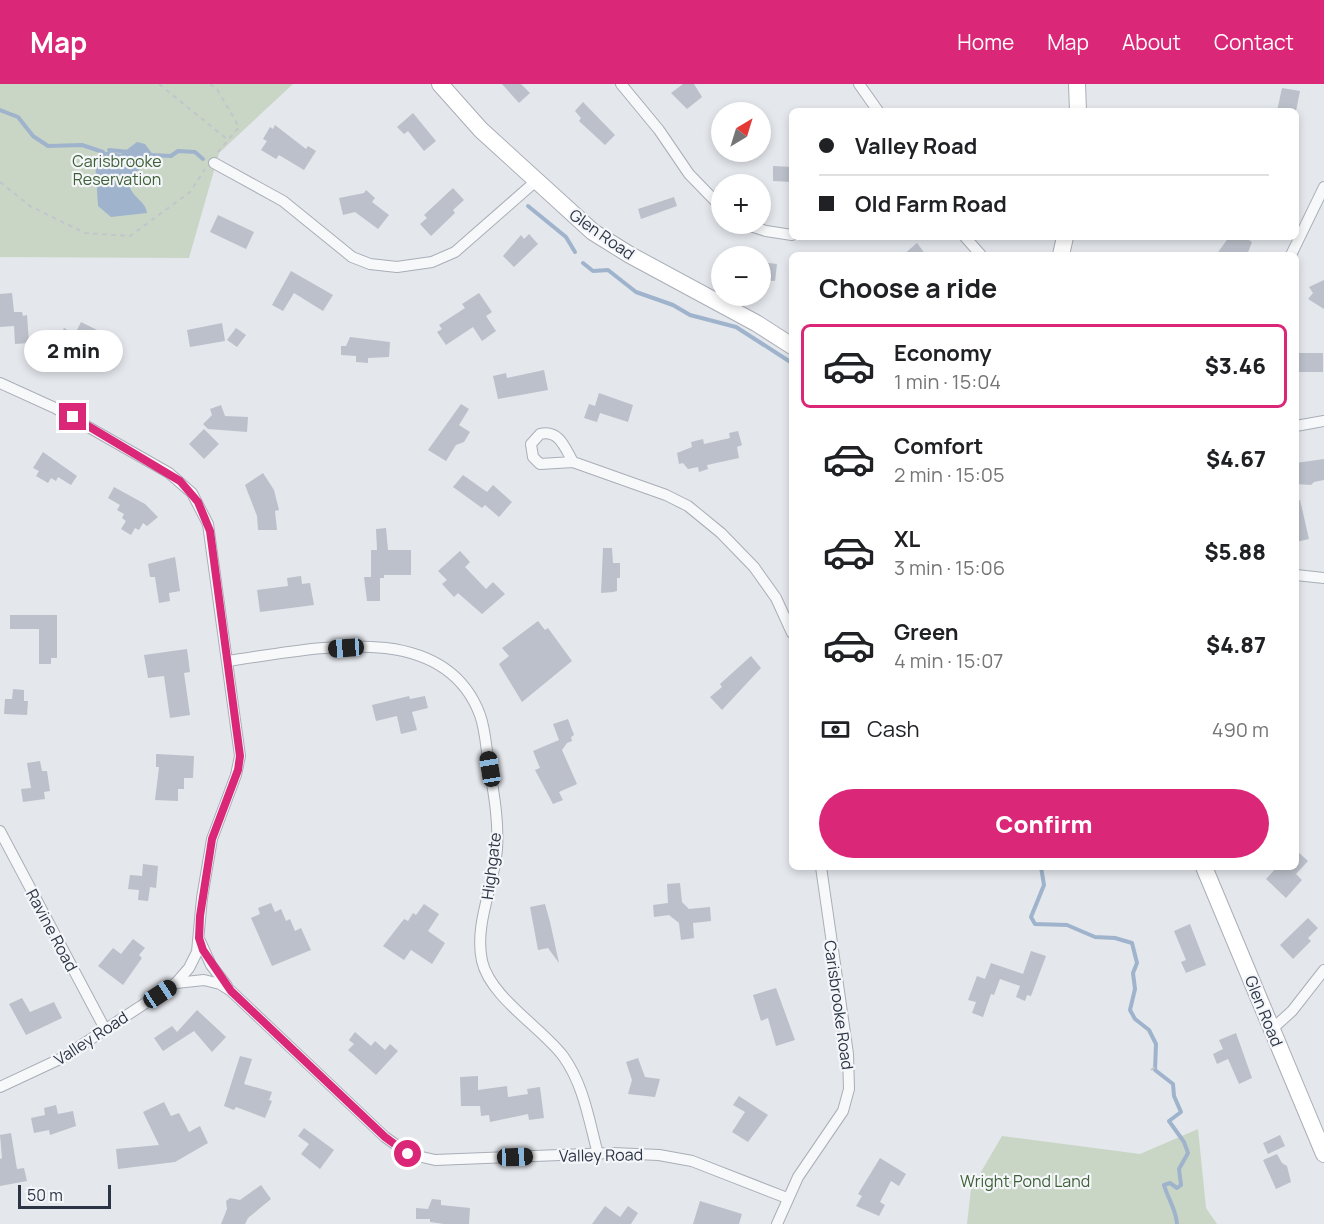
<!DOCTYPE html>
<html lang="en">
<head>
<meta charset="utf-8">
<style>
	body { margin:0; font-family:Manrope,sans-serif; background:#f6f6f6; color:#202124; height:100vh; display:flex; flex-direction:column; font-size:22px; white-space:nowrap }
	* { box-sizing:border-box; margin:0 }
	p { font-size:20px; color:#757577 }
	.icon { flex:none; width:33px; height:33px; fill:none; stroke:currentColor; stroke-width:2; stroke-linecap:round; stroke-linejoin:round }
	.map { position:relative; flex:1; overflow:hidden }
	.side { position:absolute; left:789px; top:168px; width:510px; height:618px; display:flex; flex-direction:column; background:#fff; border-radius:9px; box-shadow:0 3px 9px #0003 }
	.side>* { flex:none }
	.top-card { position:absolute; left:789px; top:24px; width:510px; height:132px; border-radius:9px; box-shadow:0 3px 9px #0003; display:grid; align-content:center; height:132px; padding:0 30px; background:#fff }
	.needle { width:39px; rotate:38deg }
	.controls { position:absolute; left:711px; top:18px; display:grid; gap:12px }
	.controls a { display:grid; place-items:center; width:60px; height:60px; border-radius:50%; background:#fff; box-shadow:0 3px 9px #0003; font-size:30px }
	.scale { position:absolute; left:18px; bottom:15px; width:93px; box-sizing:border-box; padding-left:6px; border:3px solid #2b3445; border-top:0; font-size:16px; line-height:21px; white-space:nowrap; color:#2b3445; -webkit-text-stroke:4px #f4f6f9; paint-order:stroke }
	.end { position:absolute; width:27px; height:27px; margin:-14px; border:8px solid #db2777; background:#fff; box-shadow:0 0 0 3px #fff }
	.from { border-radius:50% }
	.bubble { position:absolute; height:42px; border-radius:21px; background:#fff; box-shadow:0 3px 9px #0003; font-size:20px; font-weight:800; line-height:42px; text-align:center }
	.car { position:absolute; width:18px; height:36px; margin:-18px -9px; border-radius:8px; box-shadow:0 0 4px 2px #0007; background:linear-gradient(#222 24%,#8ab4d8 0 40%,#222 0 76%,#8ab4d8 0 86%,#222 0) }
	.top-card b { display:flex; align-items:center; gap:21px; height:57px; font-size:22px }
	.top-card b+b { border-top:2px solid #e0e0e0 }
	.top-card i { width:15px; height:15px; background:#202124 }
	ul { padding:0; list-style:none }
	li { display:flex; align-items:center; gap:18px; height:84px; margin:0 12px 9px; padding:0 18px; border:3px solid transparent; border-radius:9px }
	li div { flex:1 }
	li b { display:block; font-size:22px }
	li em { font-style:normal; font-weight:800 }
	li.on { border-color:#db2777 }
	li>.icon { width:54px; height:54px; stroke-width:1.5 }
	h2 { padding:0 30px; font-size:27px; line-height:72px }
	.pay { display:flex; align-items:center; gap:15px; height:66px; padding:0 30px; font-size:22px }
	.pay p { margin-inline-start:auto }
	.action { display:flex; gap:12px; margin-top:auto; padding:12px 30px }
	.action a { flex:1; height:69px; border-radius:36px; background:#db2777; color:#fff; font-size:24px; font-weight:800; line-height:69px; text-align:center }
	header { display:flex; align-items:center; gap:36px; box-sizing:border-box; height:84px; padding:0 30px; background:#db2777; color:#fff }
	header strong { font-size:28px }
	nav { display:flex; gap:33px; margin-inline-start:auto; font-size:21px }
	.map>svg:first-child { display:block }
</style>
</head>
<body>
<header>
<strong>Map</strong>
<nav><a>Home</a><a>Map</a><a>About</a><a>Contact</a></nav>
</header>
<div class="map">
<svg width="1324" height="1140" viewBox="0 0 1324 1140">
	<rect width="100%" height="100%" fill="#e4e7ec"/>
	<!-- green -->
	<g fill="#c9d6c5">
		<path d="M0 0H293L219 69 189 174 0 173Z"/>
		<path d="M1198 1045 1206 1124 1217 1140H967L971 1105 1002 1052 1140 1070Z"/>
	</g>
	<!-- water -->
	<path fill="#9fb4cc" d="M137 58 145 60 154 72 152 79 134 89 129 100C131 113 146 117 147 129L111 133 98 122 95 77C105 65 107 67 121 70Z"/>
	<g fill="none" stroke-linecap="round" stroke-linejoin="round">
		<!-- stream -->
		<g stroke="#9fb4cc" stroke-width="4">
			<path d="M0 26 18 33 33 52 48 62 82 61 103 68"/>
			<path d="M109 66 130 68"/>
			<path d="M150 71 171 72 178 67 195 68 203 75"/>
			<path d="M528 122 566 153 575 168"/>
			<path d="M583 179 593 187 608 186 636 208 673 221 690 231 736 243 792 279"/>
			<path d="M1041 783 1044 801 1031 833 1035 840 1067 841 1095 853 1115 854 1132 859 1137 879 1133 889 1135 905 1130 926 1135 935 1149 946 1156 960 1155 986 1173 1000 1174 1012 1181 1028 1169 1037 1184 1058 1188 1069 1179 1085 1181 1101 1177 1104 1170 1099 1164 1101C1168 1115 1176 1125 1177 1140"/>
		</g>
	</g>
	<!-- building -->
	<g fill="#bbc0ca">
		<path d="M502 0H521L530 9 519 19Z"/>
		<path d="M683 0H694L702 13 687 25 671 9Z"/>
		<path d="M1282 4 1300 7 1296 27H1277Z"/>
		<path d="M583 18 615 51 605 61 579 37 581 34 575 27Z"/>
		<path d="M413 29 436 57 424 67 408 47 404 50 397 43Z"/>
		<path d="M275 41 306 65 308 62 316 67 304 86 279 71 276 75 261 66 267 57 263 55 270 43 273 45Z"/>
		<path d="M773 82 792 83V98L773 97Z"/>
		<path d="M453 104 464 116 453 126 455 129 431 152 420 140 427 134 424 131Z"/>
		<path d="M366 106 375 114 372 118 389 131 378 145 355 128 343 131 339 114 364 109Z"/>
		<path d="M674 113 677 122 641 135 638 125Z"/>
		<path d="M218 131 254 148 246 165 210 148Z"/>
		<path d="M529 150 538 160 514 183 503 172 521 151 524 155Z"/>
		<path d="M1229 153H1244L1252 158 1247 171H1216Z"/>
		<path d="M917 159 926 171H903Z"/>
		<path d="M760 178 777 180 775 197 760 196Z"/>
		<path d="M291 187 333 211 323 227 294 209 283 227 272 221Z"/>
		<path d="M1324 196V225L1308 215 1313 209 1309 203Z"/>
		<path d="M12 209 14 228H22L23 232 27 231 29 259 15 260 14 242 0 243V210Z"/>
		<path d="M479 209 492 228 486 232 496 247 482 257 473 243 446 261 437 248 442 245 439 241 465 224 462 220Z"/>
		<path d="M81 238 97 246 90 261 100 266 97 271 104 275 98 288 83 280 81 284 75 281 74 284 64 280 66 276 60 273 64 265 56 261 64 244 75 250Z"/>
		<path d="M222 239 225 257 190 263 187 246Z"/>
		<path d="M236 244 246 251 237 263 227 256Z"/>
		<path d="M350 253 390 258 389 273 368 274V279L356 278V272L341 271V262H346Z"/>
		<rect x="1296" y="269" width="27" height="19"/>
		<path d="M544 286 548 306 498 315 493 292 506 289 507 294Z"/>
		<path d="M599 309 633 321 628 338 600 329 597 338 584 334 589 320 595 322Z"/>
		<path d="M461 320 469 325 459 341 470 348 464 358 456 361 446 377 428 366Z"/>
		<path d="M221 321 225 332 248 333 247 348 208 345 203 340 212 331 210 325Z"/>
		<path d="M204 345 219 360 204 375 189 360Z"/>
		<path d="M738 347 742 361 737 363 739 374 707 381 708 385 699 388 698 383 688 385 683 379 679 380 677 369 692 363 691 358 703 355 704 360 730 354 729 349Z"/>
		<path d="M43 368 77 392 71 401 58 393 56 397 51 394 48 399 36 392 39 387 33 384Z"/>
		<path d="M1324 375V396L1314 398 1311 401 1296 400V379Z"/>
		<path d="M263 389 274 406 279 426 275 427 277 446H258L257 432 245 401Z"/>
		<path d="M463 391 487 408 493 401 512 418 499 433 485 421 482 424 453 403Z"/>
		<path d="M114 403 145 420 158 433 147 442 143 439 139 446 135 444 131 451 121 445 126 437 122 434 124 430 117 426 120 421 108 414Z"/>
		<path d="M1300 416 1309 455 1296 458V417Z"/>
		<path d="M386 444 388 466H411V491H384V494H380V517H367L364 493H371V466H377L376 445Z"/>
		<path d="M603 464H612L613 479H620V494H617V507L613 508 601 509Z"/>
		<path d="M460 467 470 478 465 483 486 505 493 498 505 510 482 530 458 509 454 513 442 500 447 496 438 487Z"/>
		<path d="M175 473 180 507 169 509 170 517 159 519 155 493H150L148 480Z"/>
		<path d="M301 492 302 500 310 499 314 521 260 528 257 506 288 502 287 494Z"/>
		<path d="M10 531H57V574H51V580H39V545H10Z"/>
		<path d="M538 537 545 546 548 544 572 577 522 618 499 580 509 572 502 564Z"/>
		<path d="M187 565 190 588 184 589 190 631 170 634 164 592 148 594 144 571Z"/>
		<path d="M751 572 761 584 722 626 710 613 722 603 720 600Z"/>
		<path d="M13 605 24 606V617H28L27 631 4 630 5 615H12Z"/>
		<path d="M409 612 410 615 425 612 428 624 412 628 417 646 401 650 397 632 376 637 372 621Z"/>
		<path d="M568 635 574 651 571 653 572 657 567 659 562 666 577 700 559 708 563 716 553 720 535 686 540 684 533 667 559 656 553 640Z"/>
		<path d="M156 670 194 672 193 694H184V705H178V717L155 716 159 683H156Z"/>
		<path d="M40 677 42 687H47L50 707 44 708 45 715 23 718 21 705 31 704 27 679Z"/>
		<path d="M1296 766 1308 777 1296 790 1302 796 1286 814 1266 795 1277 783H1296Z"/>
		<path d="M143 780 158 782 156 804 150 803 148 817 138 816 139 806 128 805 130 791 142 792Z"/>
		<path d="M680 799 682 818 689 825 710 823 711 837 693 839 694 854 681 856 679 839 669 831 654 833 653 821 668 819 667 800Z"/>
		<path d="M271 819 275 828 281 825 286 837 290 835 295 847 301 844 311 866 272 882 251 834 260 830 258 824Z"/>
		<path d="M424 820 439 830 428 847 445 859 432 880 411 866 404 876 383 862 404 835 408 837 413 829 416 831Z"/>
		<path d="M545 820 550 838 559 879 548 864 538 866 530 823Z"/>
		<path d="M1308 834 1318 844 1308 854 1311 857 1293 875 1280 861Z"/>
		<path d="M1190 840 1206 881 1186 889 1181 878 1186 876 1174 847Z"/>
		<path d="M133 855 145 864 139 871 142 874 123 901 98 882 113 864 121 870Z"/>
		<path d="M1031 867 1046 872 1031 912 1027 911 1025 917 1016 913 1020 902 1000 895 994 911 991 910 983 933 972 929 976 918 968 916 977 892 985 895 991 879 1023 890Z"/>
		<path d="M776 904 795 956 776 962 768 934 761 937 753 911Z"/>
		<path d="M22 914 30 928 54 918 62 934 26 951 9 920Z"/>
		<path d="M197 926 226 953 212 968 194 947 163 967 154 954 172 942 177 948Z"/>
		<path d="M355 948 371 962 375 957 385 966 390 960 398 967 376 991 348 966 354 960 349 956Z"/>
		<path d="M1236 949 1252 994 1239 1000 1228 975 1217 980 1213 970 1223 965 1219 956Z"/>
		<path d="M240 972 252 975 244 1000 272 1008 269 1016 272 1017 265 1034 236 1023 234 1026 224 1022Z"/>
		<path d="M638 974 645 993 660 995 655 1013 628 1010 632 996 626 978Z"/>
		<path d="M478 992V1006L507 1002 508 1013 528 1010 527 1005 540 1003 544 1034 529 1036 528 1030 490 1038 489 1031 481 1032 480 1022H461L460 993Z"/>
		<path d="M739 1012 768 1031 748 1058 732 1048 745 1028 733 1021Z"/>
		<path d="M164 1018 171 1032 179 1029 189 1048 200 1042 208 1059 175 1078 118 1085 116 1065 159 1061 143 1028Z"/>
		<path d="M56 1021 58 1030 73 1027 76 1042 50 1051 49 1046 34 1049 31 1034 45 1031 44 1024Z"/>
		<path d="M304 1044 334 1066 320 1085 301 1070 309 1060 298 1052Z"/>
		<path d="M11 1049 17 1085 24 1084 27 1097 0 1102V1075L2 1074 0 1051Z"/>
		<path d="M1280 1051 1285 1062 1268 1070 1263 1059Z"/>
		<path d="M1277 1070 1282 1079 1287 1082 1291 1098 1276 1105 1263 1076Z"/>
		<path d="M880 1074 906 1090 899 1102 891 1097 880 1118 885 1121 879 1132 856 1122 862 1112 858 1110Z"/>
		<path d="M261 1101 271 1115 248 1134 245 1140H221L227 1125 226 1117 230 1114 240 1116Z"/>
		<path d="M432 1115 441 1116V1121L470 1124 469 1140H444L430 1138V1135H416V1124L428 1125Z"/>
		<path d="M700 1117 742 1130 739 1140H693Z"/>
		<path d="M605 1122 620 1133 628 1122 638 1129 631 1140H592Z"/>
	</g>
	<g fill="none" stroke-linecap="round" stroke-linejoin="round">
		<defs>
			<g id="street">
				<path d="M621 0 659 46 689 90 722 124"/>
				<path d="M859 0 878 27"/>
				<path d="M214 79 283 117 352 173 370 180 397 183 432 178 455 168 536 97"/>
				<path d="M744 140 766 147 792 151"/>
				<path d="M965 153 981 171"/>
				<path d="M1291 171 1324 103"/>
				<path d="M0 299 55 324 169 389 192 409 208 440 240 672 236 691 212 755 202 814 197 868 189 884 176 899"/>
				<path d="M1296 342 1324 337"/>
				<path d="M573 378C565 364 559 345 540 350L531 360 533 373 540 380 573 378 666 411 688 422 721 449 754 483 776 514 792 549"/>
				<path d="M1296 491 1324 494"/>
				<path d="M228 577C308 566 443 532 480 631 485 645 486 661 488 675 493 705 499 735 497 765 494 802 474 840 482 877 490 913 542 944 563 972 584 1001 589 1037 598 1070"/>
				<path d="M0 747 105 945"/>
				<path d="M200 857 211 881 227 902"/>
				<path d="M1271 946 1292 927 1324 886"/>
				<path d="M0 1003 62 974 176 899 204 896 220 900 231 907 385 1053 409 1070 435 1076 612 1069 659 1071 692 1077 787 1114"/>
				<path d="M777 1140 798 1093 843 1027 849 1005 848 970 821 783"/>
			</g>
			<g id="secondary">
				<path d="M440 0 481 46 593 148 630 171 756 239 792 262"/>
				<path d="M1077 0 1078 27"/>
				<path d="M1061 171 1065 153"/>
				<path d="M1204 783 1324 1070"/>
			</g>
		</defs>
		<!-- street casing -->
		<use href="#street" stroke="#a9aeb7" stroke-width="12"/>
		<!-- secondary casing -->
		<use href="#secondary" stroke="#a9aeb7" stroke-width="18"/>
		<!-- path -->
		<g stroke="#c2c5cb" stroke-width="2" stroke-dasharray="4.5 4.5" stroke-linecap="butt">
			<path d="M159 0 228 56"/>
			<path d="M210 0 217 5 239 43 217 69"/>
			<path d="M0 98 30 122 85 149 130 152 190 108 205 85"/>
			<path d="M1151 986 1158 981"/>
		</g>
		<!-- street -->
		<use href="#street" stroke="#f7f8fa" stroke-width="10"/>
		<!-- secondary -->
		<use href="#secondary" stroke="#fff" stroke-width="16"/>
	</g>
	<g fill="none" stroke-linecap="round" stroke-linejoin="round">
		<!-- route -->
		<path stroke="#db2777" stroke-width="8" d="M73 333 180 397 198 418 210 447 240 672 238 686 212 755 200 832 199 854 203 866 231 907 385 1053 408 1070"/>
	</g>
	<g text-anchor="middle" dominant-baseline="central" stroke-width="4.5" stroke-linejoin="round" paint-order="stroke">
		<!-- park labels -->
		<g font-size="16" fill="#3f6138" stroke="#f4f6f9">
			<text x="117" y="77">Carisbrooke<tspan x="117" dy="18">Reservation</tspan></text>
			<text x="1025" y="1097">Wright Pond Land</text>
		</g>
		<!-- street labels -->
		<g font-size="16" fill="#2b3445" stroke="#f4f6f9">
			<text transform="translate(602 150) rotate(35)">Glen Road</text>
			<text transform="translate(491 782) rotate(-83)">Highgate</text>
			<text transform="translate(52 846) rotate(62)">Ravine Road</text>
			<text transform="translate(839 921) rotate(82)">Carisbrooke Road</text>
			<text transform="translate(1264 927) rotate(68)">Glen Road</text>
			<text transform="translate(91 954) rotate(-33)">Valley Road</text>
			<text transform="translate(601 1071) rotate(-1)">Valley Road</text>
		</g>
	</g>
</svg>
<div class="controls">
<a><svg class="needle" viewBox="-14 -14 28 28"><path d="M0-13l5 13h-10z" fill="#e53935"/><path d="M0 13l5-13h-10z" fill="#757577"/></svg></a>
<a>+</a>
<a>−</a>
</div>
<div class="scale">50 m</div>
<i class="end from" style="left:408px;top:1070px"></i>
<i class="end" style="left:73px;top:333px"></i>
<div class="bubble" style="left:24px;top:246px;width:99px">2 min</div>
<i class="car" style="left:346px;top:564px;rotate:266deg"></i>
<i class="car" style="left:490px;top:685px;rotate:351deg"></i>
<i class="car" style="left:160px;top:910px;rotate:57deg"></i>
<i class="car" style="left:515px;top:1073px;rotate:88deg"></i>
<div class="top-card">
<b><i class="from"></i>Valley Road</b>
<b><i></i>Old Farm Road</b>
</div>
<section class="side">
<h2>Choose a ride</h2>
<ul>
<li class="on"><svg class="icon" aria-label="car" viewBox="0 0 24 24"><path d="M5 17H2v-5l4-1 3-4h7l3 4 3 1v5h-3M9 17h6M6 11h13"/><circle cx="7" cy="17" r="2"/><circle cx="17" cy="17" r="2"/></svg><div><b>Economy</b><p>1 min · 15:04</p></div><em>$3.46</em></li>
<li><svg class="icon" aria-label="car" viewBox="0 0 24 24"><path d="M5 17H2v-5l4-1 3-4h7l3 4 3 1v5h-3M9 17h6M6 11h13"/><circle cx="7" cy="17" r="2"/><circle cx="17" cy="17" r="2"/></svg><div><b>Comfort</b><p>2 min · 15:05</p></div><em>$4.67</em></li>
<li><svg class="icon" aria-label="car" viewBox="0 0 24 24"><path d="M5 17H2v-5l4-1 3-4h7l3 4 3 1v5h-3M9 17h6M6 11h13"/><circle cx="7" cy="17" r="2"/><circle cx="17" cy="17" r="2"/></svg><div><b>XL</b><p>3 min · 15:06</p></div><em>$5.88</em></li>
<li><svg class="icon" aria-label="car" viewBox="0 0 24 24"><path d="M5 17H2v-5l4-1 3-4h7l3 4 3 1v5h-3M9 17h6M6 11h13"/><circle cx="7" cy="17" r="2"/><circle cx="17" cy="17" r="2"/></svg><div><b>Green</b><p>4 min · 15:07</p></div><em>$4.87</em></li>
</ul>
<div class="pay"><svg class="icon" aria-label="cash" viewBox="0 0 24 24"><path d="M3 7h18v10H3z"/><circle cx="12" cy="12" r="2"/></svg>Cash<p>490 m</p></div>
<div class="action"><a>Confirm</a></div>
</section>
</div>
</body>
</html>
